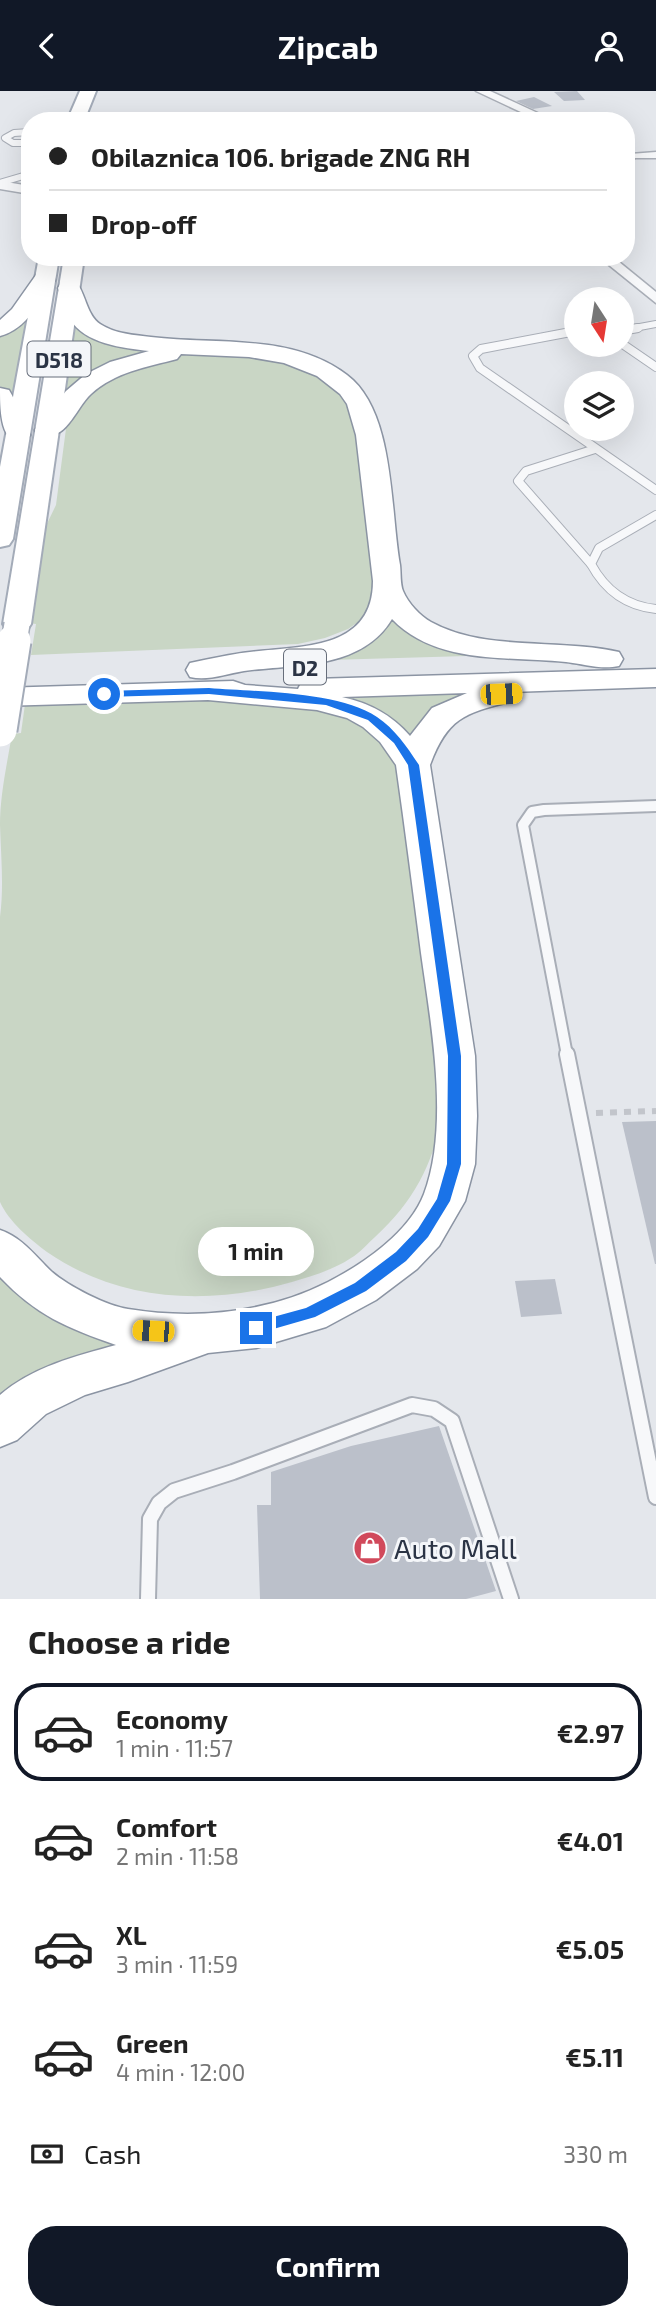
<!DOCTYPE html>
<html lang="en">
<head>
<meta charset="utf-8">
<style>
	body { margin:0; font-family:"Exo 2",sans-serif; background:#f6f6f6; color:#222; height:100vh; display:flex; flex-direction:column; font-size:26px; white-space:nowrap }
	* { box-sizing:border-box; margin:0 }
	p { font-size:23px; color:#767676 }
	.icon { flex:none; width:38px; height:38px; fill:none; stroke:currentColor; stroke-width:2; stroke-linecap:round; stroke-linejoin:round }
	.map { position:relative; height:1508px; overflow:hidden }
	.side { display:flex; flex-direction:column; background:#fff; flex:1 }
	.side>* { flex:none }
	.top-card { position:absolute; left:21px; top:21px; width:614px; height:154px; border-radius:28px; box-shadow:0 7px 28px #0002; display:grid; align-content:center; height:154px; padding:0 28px; background:#fff }
	.needle { width:46px; rotate:168deg }
	.fabs { position:absolute; left:564px; top:196px; display:grid; gap:14px }
	.fabs a { display:grid; place-items:center; width:70px; height:70px; border-radius:50%; background:#fff; box-shadow:0 7px 28px #0002; font-size:35px }
	.end { position:absolute; width:32px; height:32px; margin:-16px; border:9px solid #1a73e8; background:#fff; box-shadow:0 0 0 4px #fff }
	.from { border-radius:50% }
	.bubble { position:absolute; height:49px; border-radius:24px; background:#fff; box-shadow:0 7px 28px #0002; font-size:23px; font-weight:700; line-height:49px; text-align:center }
	.car { position:absolute; width:21px; height:42px; margin:-21px -10px; border-radius:9px; box-shadow:0 0 5px 2px #0007; background:linear-gradient(#f5c518 24%,#345 0 40%,#f5c518 0 76%,#345 0 86%,#f5c518 0) }
	.top-card b { display:flex; align-items:center; gap:24px; height:66px; font-size:26px }
	.top-card b+b { border-top:2px solid #e0e0e0 }
	.top-card i { width:18px; height:18px; background:#222 }
	ul { padding:0; list-style:none }
	li { display:flex; align-items:center; gap:21px; height:98px; margin:0 14px 10px; padding:0 14px; border:4px solid transparent; border-radius:28px }
	li div { flex:1 }
	li b { display:block; font-size:26px }
	li em { font-style:normal; font-weight:700 }
	li.on { border-color:#111827 }
	li>.icon { width:63px; height:63px; stroke-width:1.5 }
	h2 { padding:0 28px; font-size:32px; line-height:84px }
	.pay { display:flex; align-items:center; gap:18px; height:77px; padding:0 28px; font-size:26px }
	.pay p { margin-inline-start:auto }
	.primary-button { display:flex; gap:14px; margin-top:auto; padding:14px 28px }
	.primary-button a { flex:1; height:80px; border-radius:28px; background:#111827; color:#fff; font-size:28px; font-weight:700; line-height:80px; text-align:center }
	header { display:flex; justify-content:space-between; align-items:center; height:91px; padding:0 28px; background:#111827; color:#fff; font-size:32px; font-weight:700 }
	.map>svg:first-child { display:block }
</style>
</head>
<body>
<header><svg class="icon" aria-label="back" viewBox="0 0 24 24"><path d="M15 5l-7 7 7 7"/></svg>Zipcab<svg class="icon" aria-label="person" viewBox="0 0 24 24"><circle cx="12" cy="8" r="4"/><path d="M4 21q1-7 8-7t8 7"/></svg></header>
<div class="map">
<svg width="656" height="1508" viewBox="0 0 656 1508">
	<rect width="100%" height="100%" fill="#e4e7ec"/>
	<!-- green -->
	<g fill="#c9d6c5">
		<path d="M21 230H28L14 306H9L0 295V243Z"/>
		<path d="M73 231 168 258 61 304Z"/>
		<path d="M204 260 262 262 337 293 354 322 378 496 367 525 348 538 325 547 298 553 31 564 36 533 28 532 42 443 56 414 67 330 91 295 171 265Z"/>
		<path d="M390 524 465 561 467 565 329 569Z"/>
		<path d="M478 598 416 649 338 608 336 603Z"/>
		<path d="M247 608 343 619 398 664 443 1023C432 1075 414 1110 375 1146 367 1153 360 1162 351 1167 333 1179 312 1185 292 1191 209 1215 119 1211 47 1161 30 1148 9 1131 0 1111V826C4 795 1 766 0 734 0 704 7 673 12 643L21 642 25 613Z"/>
		<path d="M0 1184 131 1250 0 1315Z"/>
	</g>
	<!-- building -->
	<g fill="#bbc0ca">
		<path d="M577 0 585 9 564 10 554 1Z"/>
		<path d="M534 6 552 15 533 18 516 10Z"/>
		<path d="M656 1030V1173H655L622 1031Z"/>
		<path d="M555 1188 562 1223 521 1226 515 1190Z"/>
		<path d="M439 1335 496 1500 466 1508H260L257 1414H271V1381L351 1355Z"/>
	</g>
	<g fill="none" stroke-linecap="round" stroke-linejoin="round">
		<defs>
			<g id="service-far3">
				<path d="M30 41 14 42 5 47 13 52H30"/>
				<path d="M0 92 30 83"/>
				<path d="M629 238 656 233"/>
			</g>
			<g id="service-far2">
				<path d="M576 240 481 258 473 265 480 277 656 399"/>
				<path d="M621 240 638 237"/>
				<path d="M621 252 656 276"/>
				<path d="M656 424 599 457 591 473C605 499 626 515 656 518"/>
				<path d="M591 473 518 390 526 380 595 358"/>
			</g>
			<path id="service-far1" d="M567 964 523 734 532 721 544 719 656 715"/>
			<g id="service">
				<path d="M567 963 656 1406"/>
				<path d="M148 1508 150 1428 159 1412 174 1400 233 1381 412 1314 434 1318 452 1330 511 1508"/>
			</g>
			<path id="pedestrian" d="M656 61V67H626L630 63Z"/>
			<g id="minor">
				<path d="M476 0H490L555 30H540Z"/>
				<path d="M626 57 636 66 626 74Z"/>
				<path d="M0 90 30 95V103L0 98Z"/>
				<path d="M599 166H613L656 201V212Z"/>
			</g>
			<g id="primary">
				<path d="M80 0H96L84 30H67Z"/>
				<path d="M39 166H59L13 448 9 454 0 456V376Z"/>
				<path d="M64 166H84L31 533 27 539 17 542 7 539 3 533Z"/>
			</g>
			<g id="trunk">
				<path d="M44 182 52 184 55 189C40 210 27 238 0 245V229L12 218 36 184Z"/>
				<path d="M69 190 77 192C86 205 87 224 100 233 115 243 135 244 151 246 216 254 292 242 347 284 395 320 390 418 400 474 401 482 400 493 403 500 408 512 420 525 431 531 485 561 559 547 619 561L623 568 619 575C601 579 584 573 566 571 508 565 436 574 392 528 361 579 295 573 244 580 226 583 208 590 190 586L186 579 190 572C213 567 236 562 259 560 308 555 373 556 373 490L356 344 347 313 340 303 317 285 284 272 249 266 181 263 177 268C147 276 115 281 91 303 74 319 67 351 39 344L35 339 66 300 86 283 110 271 149 260C123 257 85 253 70 228 65 218 63 207 58 197L61 192Z"/>
				<path d="M0 297 9 299C18 313 19 329 30 344L26 349C0 358 0 318 0 297Z"/>
				<path d="M656 578V596L511 601 514 604 509 611C464 622 447 628 430 674L475 965 477 1025 475 1073 465 1110 439 1155 417 1178 376 1209 326 1236 256 1257 208 1262 128 1291 85 1304 46 1323 17 1349 0 1356V1304C32 1276 76 1265 116 1254 67 1237 36 1224 0 1186V1139C23 1147 35 1165 52 1181 68 1195 107 1215 128 1218 195 1229 267 1222 328 1191 363 1173 409 1142 424 1103 450 1034 431 934 421 862 413 800 405 737 396 674L380 651 363 636 347 627 317 619 208 609 0 615V597L233 590 245 594 298 598 302 590 313 588ZM467 602 432 617 410 645C391 623 369 612 342 606Z"/>
			</g>
		</defs>
		<!-- service-far3 casing -->
		<use href="#service-far3" stroke="#a9aeb7" stroke-width="8"/>
		<!-- service-far2 casing -->
		<use href="#service-far2" stroke="#a9aeb7" stroke-width="10"/>
		<!-- service-far1 casing -->
		<use href="#service-far1" stroke="#a9aeb7" stroke-width="14"/>
		<!-- service casing -->
		<use href="#service" stroke="#a9aeb7" stroke-width="18"/>
		<!-- pedestrian casing -->
		<use href="#pedestrian" stroke="#a9aeb7" stroke-width="3"/>
		<!-- minor casing -->
		<use href="#minor" stroke="#a9aeb7" stroke-width="3"/>
		<!-- primary casing -->
		<use href="#primary" stroke="#a3abb8" stroke-width="4"/>
		<!-- trunk casing -->
		<use href="#trunk" stroke="#8b94a3" stroke-width="3"/>
		<!-- path -->
		<path stroke="#c2c5cb" stroke-width="6" stroke-dasharray="7 7" stroke-linecap="butt" d="M596 1022 656 1020"/>
		<!-- service-far3 -->
		<use href="#service-far3" stroke="#f7f8fa" stroke-width="6"/>
		<!-- service-far2 -->
		<use href="#service-far2" stroke="#f7f8fa" stroke-width="8"/>
		<!-- service-far1 -->
		<use href="#service-far1" stroke="#f7f8fa" stroke-width="10"/>
		<!-- service -->
		<use href="#service" stroke="#f7f8fa" stroke-width="14"/>
		<!-- pedestrian -->
		<use href="#pedestrian" fill="#f7f8fa" fill-rule="evenodd"/>
		<!-- minor -->
		<use href="#minor" fill="#f7f8fa" fill-rule="evenodd"/>
		<!-- primary -->
		<use href="#primary" fill="#fff" fill-rule="evenodd"/>
		<!-- trunk -->
		<use href="#trunk" fill="#fff" fill-rule="evenodd"/>
		<defs>
			<path id="primary-bridge-far1" d="M14 551 17 533"/>
			<path id="primary-bridge" d="M0 639 14 550"/>
		</defs>
		<!-- primary-bridge-far1 casing -->
		<use href="#primary-bridge-far1" stroke="#a3abb8" stroke-width="28" stroke-linecap="butt"/>
		<!-- primary-bridge casing -->
		<use href="#primary-bridge" stroke="#a3abb8" stroke-width="37" stroke-linecap="butt"/>
		<!-- primary-bridge-far1 -->
		<use href="#primary-bridge-far1" stroke="#fff" stroke-width="25"/>
		<!-- primary-bridge -->
		<use href="#primary-bridge" stroke="#fff" stroke-width="33"/>
	</g>
	<!-- route -->
	<path fill="#1a73e8" d="M209 597C256 601 338 600 377 626 395 638 407 656 419 674L461 965V1073L450 1110 428 1146 406 1170 366 1200 315 1226 256 1243 249 1237 251 1232 306 1217 355 1192 396 1161 418 1138 437 1108 447 1073 448 965 408 674 394 652 368 629 326 614 209 603 104 606 99 603 104 600Z"/>
	<!-- icons -->
	<defs>
		<symbol id="shop-disc" viewBox="-11 -11 22 22"><circle r="9.5" fill="#d1495b" stroke="#f4f6f9"/><path d="M-5-2.5h2.3a2.7 3.5 0 0 1 5.4 0H5L5.5 6h-11ZM-1.5-2.5h3a1.5 2.3 0 0 0-3 0Z" fill="#fff"/></symbol>
	</defs>
	<g fill-rule="evenodd">
		<use href="#shop-disc" x="351" y="1438" width="38" height="38"/>
	</g>
	<g text-anchor="middle" dominant-baseline="central" stroke-width="6" stroke-linejoin="round" paint-order="stroke">
		<!-- shield labels -->
		<g fill="#f4f6f9" stroke="#676e7b" stroke-width="2">
			<rect x="27.5" y="250.5" width="63" height="35" rx="5"/>
			<rect x="284" y="558.5" width="42" height="35" rx="5"/>
		</g>
		<g font-size="21" font-weight="bold" fill="#2b3445">
			<text x="59" y="268">D518</text>
			<text x="305" y="576">D2</text>
		</g>
		<!-- near-poi labels -->
		<g font-size="28" fill="#2b3445" stroke="#f4f6f9" text-anchor="start">
			<text x="394" y="1457">Auto Mall</text>
		</g>
	</g>
</svg>
<div class="fabs">
<a><svg class="needle" viewBox="-14 -14 28 28"><path d="M0-13l5 13h-10z" fill="#e53935"/><path d="M0 13l5-13h-10z" fill="#767676"/></svg></a>
<a><svg class="icon" aria-label="layers" viewBox="0 0 24 24"><path d="M12 4l9 5-9 5-9-5zM3 14l9 5 9-5"/></svg></a>
</div>
<i class="end from" style="left:104px;top:603px"></i>
<i class="end" style="left:256px;top:1237px"></i>
<div class="bubble" style="left:198px;top:1136px;width:116px">1 min</div>
<i class="car" style="left:501px;top:603px;rotate:88deg"></i>
<i class="car" style="left:153px;top:1240px;rotate:273deg"></i>
<div class="top-card">
<b><i class="from"></i>Obilaznica 106. brigade ZNG RH</b>
<b><i></i>Drop-off</b>
</div>
</div>
<section class="side">
<h2>Choose a ride</h2>
<ul>
<li class="on"><svg class="icon" aria-label="car" viewBox="0 0 24 24"><path d="M5 17H2v-5l4-1 3-4h7l3 4 3 1v5h-3M9 17h6M6 11h13"/><circle cx="7" cy="17" r="2"/><circle cx="17" cy="17" r="2"/></svg><div><b>Economy</b><p>1 min · 11:57</p></div><em>€2.97</em></li>
<li><svg class="icon" aria-label="car" viewBox="0 0 24 24"><path d="M5 17H2v-5l4-1 3-4h7l3 4 3 1v5h-3M9 17h6M6 11h13"/><circle cx="7" cy="17" r="2"/><circle cx="17" cy="17" r="2"/></svg><div><b>Comfort</b><p>2 min · 11:58</p></div><em>€4.01</em></li>
<li><svg class="icon" aria-label="car" viewBox="0 0 24 24"><path d="M5 17H2v-5l4-1 3-4h7l3 4 3 1v5h-3M9 17h6M6 11h13"/><circle cx="7" cy="17" r="2"/><circle cx="17" cy="17" r="2"/></svg><div><b>XL</b><p>3 min · 11:59</p></div><em>€5.05</em></li>
<li><svg class="icon" aria-label="car" viewBox="0 0 24 24"><path d="M5 17H2v-5l4-1 3-4h7l3 4 3 1v5h-3M9 17h6M6 11h13"/><circle cx="7" cy="17" r="2"/><circle cx="17" cy="17" r="2"/></svg><div><b>Green</b><p>4 min · 12:00</p></div><em>€5.11</em></li>
</ul>
<div class="pay"><svg class="icon" aria-label="cash" viewBox="0 0 24 24"><path d="M3 7h18v10H3z"/><circle cx="12" cy="12" r="2"/></svg>Cash<p>330 m</p></div>
<div class="primary-button"><a>Confirm</a></div>
</section>
</body>
</html>
